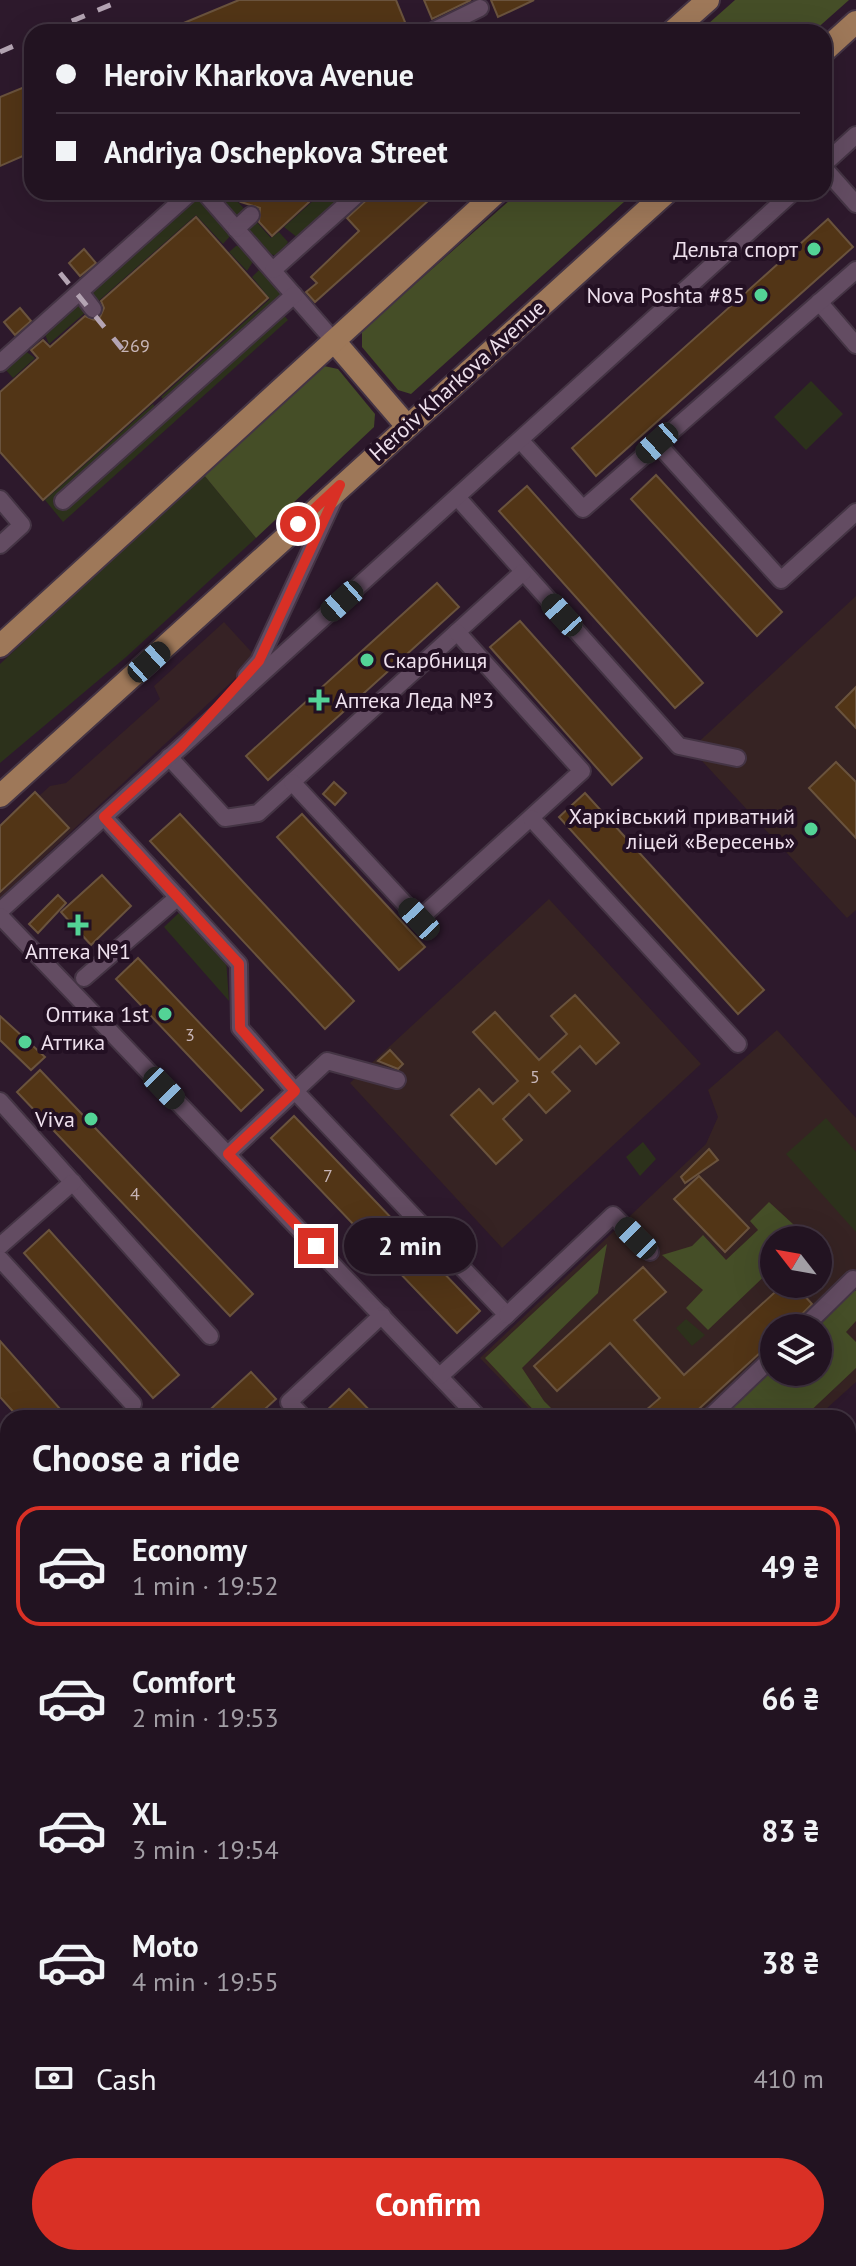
<!DOCTYPE html>
<html lang="en">
<head>
<meta charset="utf-8">
<style>
	body { margin:0; font-family:"PT Sans",sans-serif; background:#2e202e; color:#f1f3f6; height:100vh; display:flex; flex-direction:column; font-size:30px; white-space:nowrap }
	* { box-sizing:border-box; margin:0 }
	p { font-size:26px; color:#a29ea5 }
	.icon { flex:none; width:44px; height:44px; fill:none; stroke:currentColor; stroke-width:2; stroke-linecap:round; stroke-linejoin:round }
	.map { position:relative; flex:1; overflow:hidden }
	.drawer { position:absolute; left:0px; top:1410px; width:856px; height:856px; display:flex; flex-direction:column; background:#221321; border-radius:24px 24px 0 0; box-shadow:0 8px 32px #0002,0 0 0 2px #3f323f }
	.drawer>* { flex:none }
	.banner { position:absolute; left:24px; top:24px; width:808px; height:176px; border-radius:24px; box-shadow:0 8px 32px #0002,0 0 0 2px #3f323f; display:grid; align-content:center; height:176px; padding:0 32px; background:#221321 }
	.needle { width:52px; rotate:301deg }
	.controls { position:absolute; left:760px; top:1226px; display:grid; gap:16px }
	.controls a { display:grid; place-items:center; width:72px; height:72px; border-radius:50%; background:#221321; box-shadow:0 8px 32px #0002,0 0 0 2px #3f323f; font-size:40px }
	.end { position:absolute; width:36px; height:36px; margin:-18px; border:10px solid #d93025; background:#fff; box-shadow:0 0 0 4px #fff }
	.from { border-radius:50% }
	.bubble { position:absolute; height:56px; border-radius:28px; background:#221321; box-shadow:0 8px 32px #0002,0 0 0 2px #3f323f; font-size:26px; font-weight:600; line-height:56px; text-align:center }
	.car { position:absolute; width:24px; height:48px; margin:-24px -12px; border-radius:10px; box-shadow:0 0 6px 2px #0007; background:linear-gradient(#222 24%,#8ab4d8 0 40%,#222 0 76%,#8ab4d8 0 86%,#222 0) }
	.banner b { display:flex; align-items:center; gap:28px; height:76px; font-size:30px }
	.banner b+b { border-top:2px solid #3f323f }
	.banner i { width:20px; height:20px; background:#f1f3f6 }
	ul { padding:0; list-style:none }
	li { display:flex; align-items:center; gap:24px; height:120px; margin:0 16px 12px; padding:0 16px; border:4px solid transparent; border-radius:24px }
	li div { flex:1 }
	li b { display:block; font-size:30px }
	li em { font-style:normal; font-weight:600 }
	li.on { border-color:#d93025 }
	li>.icon { width:72px; height:72px; stroke-width:1.5 }
	h2 { padding:0 32px; font-size:36px; line-height:96px }
	.pay { display:flex; align-items:center; gap:20px; height:88px; padding:0 32px; font-size:30px }
	.pay p { margin-inline-start:auto }
	.button { display:flex; gap:16px; margin-top:auto; padding:16px 32px }
	.button a { flex:1; height:92px; border-radius:48px; background:#d93025; color:#fff; font-size:32px; font-weight:600; line-height:92px; text-align:center }
	.map>svg:first-child { display:block }
</style>
</head>
<body>
<div class="map">
<svg width="856" height="2266" viewBox="0 0 856 2266">
	<rect width="100%" height="100%" fill="#2d192c"/>
	<!-- commercial -->
	<path fill="#362225" d="M224 622 257 658 0 898V831L50 786 66 783 160 699 154 686Z"/>
	<!-- education -->
	<g fill="#362323" fill-rule="evenodd">
		<path d="M856 596V910L847 918 691 749Z"/>
		<path d="M549 899 701 1064 502 1248 350 1083Z"/>
		<path d="M777 1030 856 1118V1382L816 1418H538L480 1358 706 1144 718 1117 708 1090ZM774 1240H818V1284H774ZM774 1328H818V1372H774Z"/>
		<path d="M0 1472 8 1480V1570L0 1577Z"/>
	</g>
	<!-- green -->
	<g fill="#2c311b">
		<path d="M214 192H249L238 202 247 212 237 218Z"/>
		<path d="M323 192H330L336 199 335 205 298 238 284 227Z"/>
		<path d="M195 199 200 200 231 235 223 244 196 215 94 305 88 294Z"/>
		<path d="M254 219 271 238 279 232 288 242 279 256 269 254 247 230Z"/>
		<path d="M236 246H241L254 260 247 271 229 252Z"/>
		<path d="M259 270 285 295 168 405 161 397 270 299 252 277Z"/>
		<path d="M76 303 87 311 49 344 44 332Z"/>
		<path d="M282 313 288 320 63 522 45 500 153 404 159 412Z"/>
		<path d="M24 350 35 358 13 378 4 368Z"/>
		<path d="M811 381 843 414 806 450 774 417Z"/>
		<path d="M204 475 256 538 126 657 0 763V664Z"/>
		<path d="M182 910 226 959 229 1001 164 927Z"/>
		<path d="M826 1118 856 1152V1232L786 1154Z"/>
		<path d="M643 1142 656 1159 640 1176 626 1157Z"/>
		<path d="M686 1319 705 1335 692 1346 676 1328Z"/>
		<path d="M0 1915 8 1924V1948L0 1955Z"/>
		<path d="M65 2258H333L340 2266H56Z"/>
	</g>
	<!-- forest -->
	<g fill="#454e27">
		<path d="M735 0H849L813 32H699Z"/>
		<path d="M519 192H635L411 394 398 390 362 347V331Z"/>
		<path d="M324 366 338 369 375 414 374 427 256 538 204 475Z"/>
		<path d="M769 1202 806 1236 803 1240H774V1267L708 1330 686 1308 703 1290 662 1255 692 1246 703 1235 726 1260 758 1230 750 1221Z"/>
		<path d="M607 1244 598 1293 522 1368 544 1401 561 1418H541L485 1358Z"/>
		<path d="M849 1287 856 1291V1321L846 1332 856 1342V1368L803 1418H723L774 1365V1372H818V1328H809Z"/>
	</g>
	<!-- building -->
	<g fill="#523516" stroke="#6a533d" stroke-width="2">
		<path d="M239 0H396L407 27 395 32H162Z"/>
		<path d="M424 0H471L432 19Z"/>
		<path d="M491 0H534L498 17Z"/>
		<path d="M32 84V152L0 166V97Z"/>
		<path d="M252 192H320L272 236 259 222 260 208 241 202Z"/>
		<path d="M382 192H438L315 302 306 292 317 283 311 277 359 231 347 218 373 194 376 197Z"/>
		<path d="M196 217 268 298 43 500 0 452V392L38 358 31 350 43 340 50 347 85 316 94 320 100 317 104 308 101 301Z"/>
		<path d="M828 219 853 247 596 476 572 448Z"/>
		<path d="M84 249 96 263 80 276 69 263Z"/>
		<path d="M20 308 31 321 15 335 4 322Z"/>
		<path d="M656 475 782 612 757 636 631 499Z"/>
		<path d="M527 486 703 683 675 708 499 511Z"/>
		<path d="M437 583 459 607 268 780 246 756Z"/>
		<path d="M520 621 642 758 612 785 490 647Z"/>
		<path d="M856 687V728L836 707Z"/>
		<path d="M836 762 856 782V838L809 788Z"/>
		<path d="M334 782 346 793 335 805 323 794Z"/>
		<path d="M35 792 69 828 0 892V826Z"/>
		<path d="M585 793 764 990 738 1014 559 817Z"/>
		<path d="M180 814 354 1001 325 1029 150 841Z"/>
		<path d="M302 814 425 947 399 970 277 837Z"/>
		<path d="M102 875 131 906 91 945 61 912Z"/>
		<path d="M58 895 66 903 38 933 29 924Z"/>
		<path d="M138 958 263 1090 241 1111 116 979Z"/>
		<path d="M575 995 619 1043 596 1064 580 1046 552 1072 570 1091 546 1113 529 1094 503 1119 522 1140 496 1164 451 1115 479 1089 493 1104 518 1081 473 1032 495 1012 539 1060 567 1034 551 1016Z"/>
		<path d="M0 1016 45 1057 31 1070 0 1040Z"/>
		<path d="M390 1050 403 1064 398 1069 378 1061Z"/>
		<path d="M40 1070 253 1294 230 1316 17 1092Z"/>
		<path d="M294 1116 480 1311 457 1333 271 1138Z"/>
		<path d="M709 1149 718 1160 685 1183 681 1177Z"/>
		<path d="M699 1176 749 1228 725 1252 674 1199Z"/>
		<path d="M49 1230 179 1375 153 1398 24 1253Z"/>
		<path d="M643 1267 666 1292 634 1320 684 1375 784 1284H794L812 1304 788 1328H774V1340L689 1418H637L660 1398 610 1343 557 1391 534 1366Z"/>
		<path d="M0 1341 68 1418H19L0 1397Z"/>
		<path d="M251 1372 276 1399 255 1418H201Z"/>
		<path d="M349 1389 377 1418H319Z"/>
	</g>
	<g fill="none" stroke-linecap="round" stroke-linejoin="round">
		<defs>
			<g id="minor">
				<path d="M431 32 480 8"/>
				<path d="M824 164 856 135"/>
				<path d="M824 168 856 204"/>
				<path d="M204 192 334 341"/>
				<path d="M236 229 251 215"/>
				<path d="M273 270 360 192"/>
				<path d="M80 292 93 309"/>
				<path d="M819 302 856 345"/>
				<path d="M0 363 191 192"/>
				<path d="M520 440 583 509 856 270"/>
				<path d="M657 443 781 580 856 512"/>
				<path d="M457 497 679 746 737 758"/>
				<path d="M0 499 22 525 0 545"/>
				<path d="M63 501 294 295"/>
				<path d="M246 676 259 661 335 497"/>
				<path d="M169 757 225 818 258 813 523 572"/>
				<path d="M292 782 419 919 582 771 457 632"/>
				<path d="M104 817 239 964 240 1028 295 1091 228 1154"/>
				<path d="M531 818 738 1044"/>
				<path d="M0 911 793 192"/>
				<path d="M0 916 479 1418"/>
				<path d="M84 978 178 897"/>
				<path d="M397 1080 327 1061 295 1091 507 1315 440 1376"/>
				<path d="M0 1101 210 1336"/>
				<path d="M0 1246 73 1182"/>
				<path d="M0 1259 133 1404"/>
				<path d="M507 1315 613 1215 650 1252"/>
				<path d="M803 1328 853 1279"/>
				<path d="M304 1418 289 1402 382 1315"/>
				<path d="M709 1418 774 1356"/>
				<path d="M0 1441 8 1450"/>
				<path d="M848 1525 856 1517"/>
				<path d="M848 1670 856 1678"/>
				<path d="M848 1803 856 1811"/>
				<path d="M848 1889 856 1882"/>
				<path d="M848 1979 856 1988"/>
				<path d="M848 2036 856 2028"/>
				<path d="M0 2180 8 2173"/>
				<path d="M721 2258 728 2266"/>
				<path d="M438 2266 446 2258"/>
				<path d="M851 2266 856 2252"/>
			</g>
			<g id="major">
				<path d="M672 32 708 0"/>
				<path d="M824 51 856 22"/>
				<path d="M334 341 407 426"/>
				<path d="M0 646 497 192"/>
				<path d="M0 796 667 192"/>
			</g>
		</defs>
		<!-- minor casing -->
		<use href="#minor" stroke="#443444" stroke-width="20"/>
		<!-- major casing -->
		<use href="#major" stroke="#443444" stroke-width="26"/>
		<!-- minor -->
		<use href="#minor" stroke="#634c62" stroke-width="16"/>
		<!-- major -->
		<use href="#major" stroke="#9e7859" stroke-width="22"/>
		<!-- rail -->
		<g stroke="#b4a4b3" stroke-width="5" stroke-dasharray="14 14" stroke-linecap="butt">
			<path d="M46 32 122 0"/>
			<path d="M0 52 32 38"/>
			<path d="M60 273 123 350"/>
		</g>
	</g>
	<g fill="none" stroke-linecap="round" stroke-linejoin="round">
		<!-- route -->
		<path stroke="#d93025" stroke-width="10" d="M298 524 340 485 259 661 181 747 104 817 239 964 240 1028 295 1091 228 1154 316 1246"/>
	</g>
	<!-- markers -->
	<g fill="#53d396" stroke="#231023" stroke-width="3">
		<circle cx="814" cy="249" r="8"/>
		<circle cx="761" cy="295" r="8"/>
		<circle cx="367" cy="660" r="8"/>
		<path d="M315 688h8v8h8v8h-8v8h-8v-8h-8v-8h8z"/>
		<circle cx="811" cy="829" r="8"/>
		<path d="M74 913h8v8h8v8h-8v8h-8v-8h-8v-8h8z"/>
		<circle cx="165" cy="1014" r="8"/>
		<circle cx="25" cy="1042" r="8"/>
		<circle cx="91" cy="1119" r="8"/>
	</g>
	<g text-anchor="middle" dominant-baseline="central" stroke-width="8" stroke-linejoin="round" paint-order="stroke">
		<!-- number labels -->
		<g font-size="18" fill="#c7b5b7">
			<text x="135" y="345">269</text>
			<text x="190" y="1034">3</text>
			<text x="535" y="1076">5</text>
			<text x="328" y="1175">7</text>
			<text x="135" y="1193">4</text>
		</g>
		<!-- poi labels -->
		<g font-size="22" fill="#eee0ed" stroke="#231023" text-anchor="end">
			<text x="798" y="249">Дельта спорт</text>
			<text x="745" y="295">Nova Poshta #85</text>
			<text x="383" y="660" text-anchor="start">Скарбниця</text>
			<text x="335" y="700" text-anchor="start">Аптека Леда №3</text>
			<text x="795" y="816">Харківський приватний<tspan x="795" dy="25">ліцей «Вересень»</tspan></text>
			<text x="78" y="951" text-anchor="middle">Аптека №1</text>
			<text x="149" y="1014">Оптика 1st</text>
			<text x="41" y="1042" text-anchor="start">Аттика</text>
			<text x="75" y="1119">Viva</text>
		</g>
		<!-- street labels -->
		<g font-size="22" fill="#eee0ed" stroke="#231023">
			<text transform="translate(457 380) rotate(-42)">Heroiv Kharkova Avenue</text>
		</g>
	</g>
</svg>
<div class="controls">
<a><svg class="needle" viewBox="-14 -14 28 28"><path d="M0-13l5 13h-10z" fill="#e53935"/><path d="M0 13l5-13h-10z" fill="#a29ea5"/></svg></a>
<a><svg class="icon" aria-label="layers" viewBox="0 0 24 24"><path d="M12 4l9 5-9 5-9-5zM3 14l9 5 9-5"/></svg></a>
</div>
<i class="end from" style="left:298px;top:524px"></i>
<i class="end" style="left:316px;top:1246px"></i>
<div class="bubble" style="left:344px;top:1218px;width:132px">2 min</div>
<i class="car" style="left:657px;top:443px;rotate:228deg"></i>
<i class="car" style="left:342px;top:601px;rotate:228deg"></i>
<i class="car" style="left:562px;top:615px;rotate:318deg"></i>
<i class="car" style="left:149px;top:662px;rotate:48deg"></i>
<i class="car" style="left:419px;top:919px;rotate:317deg"></i>
<i class="car" style="left:164px;top:1088px;rotate:136deg"></i>
<i class="car" style="left:636px;top:1238px;rotate:315deg"></i>
<div class="banner">
<b><i class="from"></i>Heroiv Kharkova Avenue</b>
<b><i></i>Andriya Oschepkova Street</b>
</div>
<section class="drawer">
<h2>Choose a ride</h2>
<ul>
<li class="on"><svg class="icon" aria-label="car" viewBox="0 0 24 24"><path d="M5 17H2v-5l4-1 3-4h7l3 4 3 1v5h-3M9 17h6M6 11h13"/><circle cx="7" cy="17" r="2"/><circle cx="17" cy="17" r="2"/></svg><div><b>Economy</b><p>1 min · 19:52</p></div><em>49 ₴</em></li>
<li><svg class="icon" aria-label="car" viewBox="0 0 24 24"><path d="M5 17H2v-5l4-1 3-4h7l3 4 3 1v5h-3M9 17h6M6 11h13"/><circle cx="7" cy="17" r="2"/><circle cx="17" cy="17" r="2"/></svg><div><b>Comfort</b><p>2 min · 19:53</p></div><em>66 ₴</em></li>
<li><svg class="icon" aria-label="car" viewBox="0 0 24 24"><path d="M5 17H2v-5l4-1 3-4h7l3 4 3 1v5h-3M9 17h6M6 11h13"/><circle cx="7" cy="17" r="2"/><circle cx="17" cy="17" r="2"/></svg><div><b>XL</b><p>3 min · 19:54</p></div><em>83 ₴</em></li>
<li><svg class="icon" aria-label="car" viewBox="0 0 24 24"><path d="M5 17H2v-5l4-1 3-4h7l3 4 3 1v5h-3M9 17h6M6 11h13"/><circle cx="7" cy="17" r="2"/><circle cx="17" cy="17" r="2"/></svg><div><b>Moto</b><p>4 min · 19:55</p></div><em>38 ₴</em></li>
</ul>
<div class="pay"><svg class="icon" aria-label="cash" viewBox="0 0 24 24"><path d="M3 7h18v10H3z"/><circle cx="12" cy="12" r="2"/></svg>Cash<p>410 m</p></div>
<div class="button"><a>Confirm</a></div>
</section>
</div>
</body>
</html>
